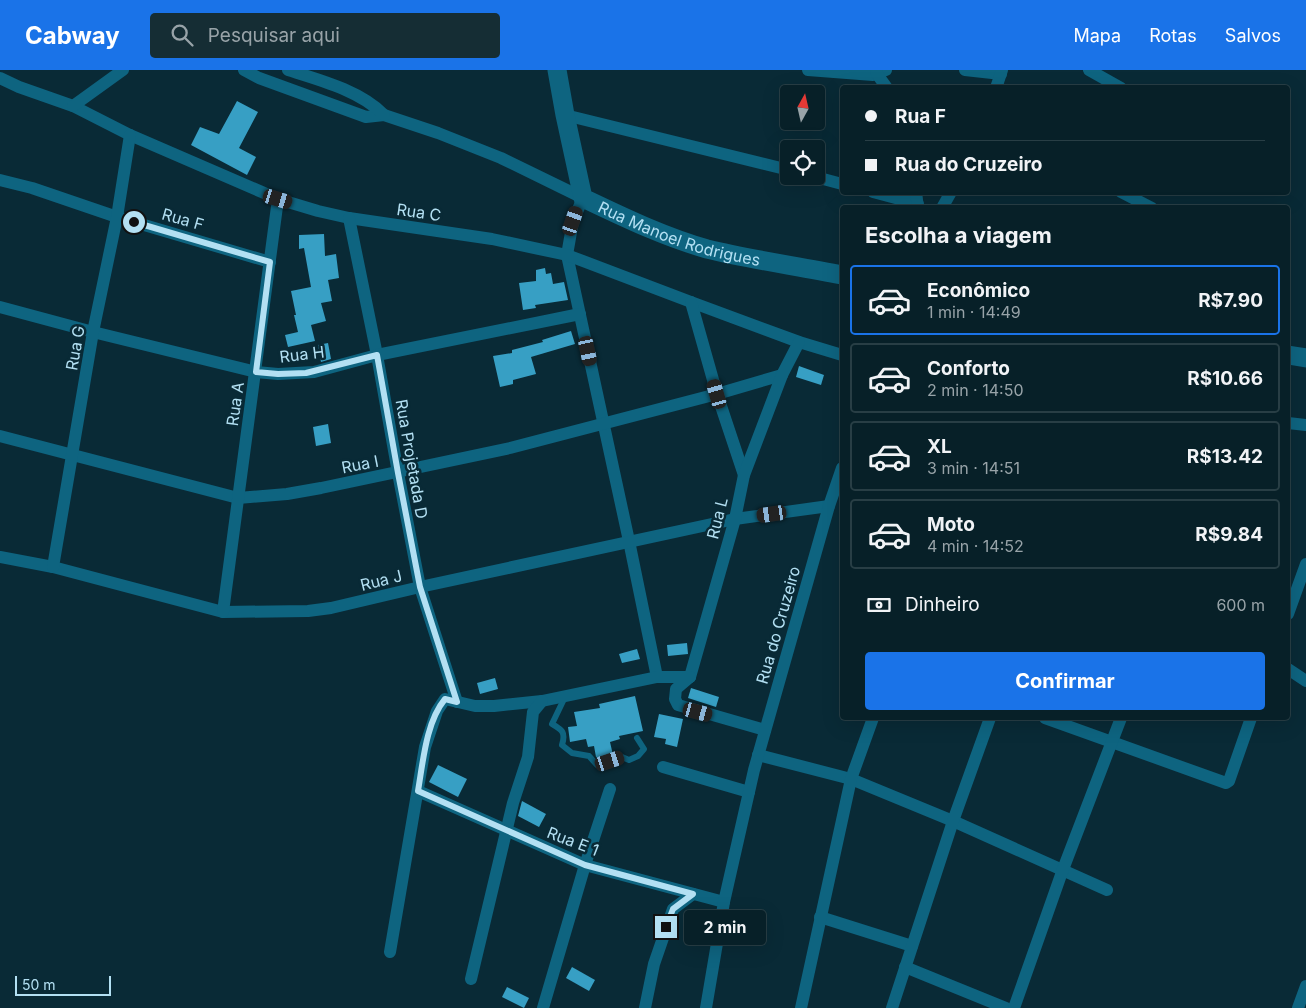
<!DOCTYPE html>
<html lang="pt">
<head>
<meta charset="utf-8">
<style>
	body { margin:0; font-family:Inter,sans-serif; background:#152d34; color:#f1f3f6; height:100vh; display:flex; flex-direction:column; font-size:19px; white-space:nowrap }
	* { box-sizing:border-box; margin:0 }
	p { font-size:16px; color:#98a3a8 }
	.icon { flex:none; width:28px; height:28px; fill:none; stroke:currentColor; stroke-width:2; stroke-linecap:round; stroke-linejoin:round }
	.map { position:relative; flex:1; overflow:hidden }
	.sheet { position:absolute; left:840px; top:135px; width:450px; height:515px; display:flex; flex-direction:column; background:#072028; border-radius:5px; box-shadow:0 5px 20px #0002,0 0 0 1px #283e45 }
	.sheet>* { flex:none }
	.hud { position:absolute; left:840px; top:15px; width:450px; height:110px; border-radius:5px; box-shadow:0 5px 20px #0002,0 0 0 1px #283e45; display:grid; align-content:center; height:110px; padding:0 25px; background:#072028 }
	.needle { width:32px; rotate:8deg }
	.tools { position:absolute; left:780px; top:15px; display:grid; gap:10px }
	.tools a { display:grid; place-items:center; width:45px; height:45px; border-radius:5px; background:#072028; box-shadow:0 5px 20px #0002,0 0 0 1px #283e45; font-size:25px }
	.scale { position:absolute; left:15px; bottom:12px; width:96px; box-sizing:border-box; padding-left:5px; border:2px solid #b3e0f3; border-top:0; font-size:14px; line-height:18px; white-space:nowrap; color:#b3e0f3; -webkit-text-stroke:4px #092a36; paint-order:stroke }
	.end { position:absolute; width:22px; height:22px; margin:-11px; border:6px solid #b3e0f3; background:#111; box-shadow:0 0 0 2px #111 }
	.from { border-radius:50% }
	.bubble { position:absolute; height:35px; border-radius:5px; background:#072028; box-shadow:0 5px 20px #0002,0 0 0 1px #283e45; font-size:16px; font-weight:700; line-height:35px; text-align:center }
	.car { position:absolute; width:15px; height:30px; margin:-15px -8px; border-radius:6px; box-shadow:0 0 4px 1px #0007; background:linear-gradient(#222 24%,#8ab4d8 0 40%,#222 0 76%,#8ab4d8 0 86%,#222 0) }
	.hud b { display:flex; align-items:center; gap:18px; height:48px; font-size:19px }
	.hud b+b { border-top:1px solid #283e45 }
	.hud i { width:12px; height:12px; background:#f1f3f6 }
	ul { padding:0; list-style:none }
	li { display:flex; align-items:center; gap:15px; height:70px; margin:0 10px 8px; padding:0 15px; border:2px solid #283e45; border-radius:5px }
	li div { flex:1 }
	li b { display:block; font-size:19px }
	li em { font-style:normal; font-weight:700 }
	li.current { border-color:#1a73e8 }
	li>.icon { width:45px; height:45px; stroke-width:1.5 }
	h2 { padding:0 25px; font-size:22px; line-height:60px }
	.pay { display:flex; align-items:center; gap:12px; height:55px; padding:0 25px; font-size:19px }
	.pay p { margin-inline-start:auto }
	.primary-button { display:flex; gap:10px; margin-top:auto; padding:10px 25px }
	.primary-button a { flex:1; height:58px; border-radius:5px; background:#1a73e8; color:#fff; font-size:20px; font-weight:700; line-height:58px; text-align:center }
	header { display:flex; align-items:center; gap:30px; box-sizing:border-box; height:70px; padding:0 25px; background:#1a73e8; color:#fff }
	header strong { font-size:24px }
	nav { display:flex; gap:28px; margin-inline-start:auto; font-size:18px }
	.search { width:350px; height:45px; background:#152d34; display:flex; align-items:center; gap:12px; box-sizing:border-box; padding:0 18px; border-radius:5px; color:#98a3a8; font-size:19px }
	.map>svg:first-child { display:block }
</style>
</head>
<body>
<header>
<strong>Cabway</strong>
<div class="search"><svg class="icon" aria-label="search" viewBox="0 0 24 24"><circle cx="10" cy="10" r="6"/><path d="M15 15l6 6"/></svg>Pesquisar aqui</div>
<nav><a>Mapa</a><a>Rotas</a><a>Salvos</a></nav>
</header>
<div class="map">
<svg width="1306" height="938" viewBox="0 0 1306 938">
	<rect width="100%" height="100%" fill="#092a36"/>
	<!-- building -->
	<g fill="#379fc4">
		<path d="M237 31 258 42 239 78 256 87 247 105 191 75 200 57 219 64Z"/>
		<path d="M324 164 325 186 336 184 339 208 328 210 332 231 321 233 326 251 311 255 315 271 288 277 285 265 298 262 294 245H296L291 221 311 217 304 178 299 179V165Z"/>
		<path d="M545 198 546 204 551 203 553 214 564 212 568 230 535 235 536 238 523 240 519 213 536 211V200Z"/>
		<path d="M571 261 575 274 531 287 536 304 513 310V314L500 317 493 286 512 283V280L543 272 542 270Z"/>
		<path d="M328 273 331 289 321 292 318 275Z"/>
		<path d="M799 296 824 305 821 315 796 307Z"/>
		<path d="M328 354 331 373 316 376 313 357Z"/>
		<path d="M687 573 688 584 668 586 667 575Z"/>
		<path d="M637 579 640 589 622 593 619 584Z"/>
		<path d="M495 608 498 619 480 624 477 613Z"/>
		<path d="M691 618 719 627 716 637 688 628Z"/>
		<path d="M635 626 643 661 619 666 620 669 610 672 613 685 599 689 596 687 594 676 588 677 586 669 570 672 568 657 577 656 574 642 600 638 599 634Z"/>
		<path d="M659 644 683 649 677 677 665 674 666 669 654 667Z"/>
		<path d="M438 695 467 709 458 727 429 712Z"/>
		<path d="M522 731 546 744 539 757 518 746Z"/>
		<path d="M572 897 595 910 589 921 566 908Z"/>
		<path d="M507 917 529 928 524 938 502 927Z"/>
	</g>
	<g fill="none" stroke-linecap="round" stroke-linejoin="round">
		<!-- lane -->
		<path stroke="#0e6480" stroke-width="6" d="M565 627 552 654C562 660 566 662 562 675L572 683 589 686 597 695 622 687 629 690 638 686 644 679 637 668"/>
		<!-- street -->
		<g stroke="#0e6480" stroke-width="12">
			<path d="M244 0 259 8 366 47 384 45 438 63 501 88 583 128 573 151 567 185 629 471 657 607"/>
			<path d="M288 0C320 10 361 21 384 45"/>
			<path d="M808 0 873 5 886 0"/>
			<path d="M876 0 877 4 887 18"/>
			<path d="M965 0 1001 4"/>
			<path d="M1089 0 1121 18"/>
			<path d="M0 8 19 17 73 36 130 65 278 129 318 141 349 148 492 169 567 185 691 232 799 272 842 285"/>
			<path d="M996 18 1002 0"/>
			<path d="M73 36 123 0"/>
			<path d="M565 45 789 100"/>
			<path d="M812 106 842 114"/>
			<path d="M0 110 32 118 117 147 270 192"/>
			<path d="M873 122 918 134"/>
			<path d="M916 122 918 138"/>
			<path d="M1121 122 1152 138"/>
			<path d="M942 138 951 122"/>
			<path d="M349 148 377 285 398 403 420 517 457 632"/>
			<path d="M691 232 717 324 744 405"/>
			<path d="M0 237 93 262 256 302 278 304 314 302 377 285 580 244"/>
			<path d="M1288 353 1306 355"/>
			<path d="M0 366 238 428 287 424 321 418 510 378 717 324 782 305"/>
			<path d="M0 487 53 497 223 542 308 541 331 538 420 517 735 449 829 436"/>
			<path d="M53 497 93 262 117 147 130 65"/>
			<path d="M223 542 278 129"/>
			<path d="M1288 544 1306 494"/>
			<path d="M1288 599 1306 611"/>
			<path d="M690 607 735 449 744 405 782 305 799 272"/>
			<path d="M690 607 676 619 675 629 678 635 765 660"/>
			<path d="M1045 648 1226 713 1229 711 1251 648"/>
			<path d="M758 685 851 709 953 751 1107 820"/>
			<path d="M663 697 749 722"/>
			<path d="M418 721 585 795 724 832"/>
			<path d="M820 847 912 876"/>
			<path d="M390 882 425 677 437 641 445 629 475 636H494L542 631 657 607H690"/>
			<path d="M905 897 1006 938"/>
			<path d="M471 909 513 733 528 687 533 642 542 631"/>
			<path d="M543 938 585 795 610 719"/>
			<path d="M645 938 654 894 673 839 693 824"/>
			<path d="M706 938 724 832 754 700 829 436 842 398"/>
			<path d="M801 938 851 709 873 648"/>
			<path d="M892 938 953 751 990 648"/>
			<path d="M1014 938 1062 802 1121 648"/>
			<path d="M1298 938 1306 916"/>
		</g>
		<!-- secondary -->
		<g stroke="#0e6480" stroke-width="19">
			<path id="s1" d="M557 0 565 45 583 128C623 147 664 167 707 179 752 190 798 196 842 205"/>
			<path d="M1288 285 1306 288"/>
		</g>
	</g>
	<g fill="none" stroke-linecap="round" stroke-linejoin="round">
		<!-- route -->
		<path stroke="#b3e0f3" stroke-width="6" d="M134 152 270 192 256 302 278 304 306 303 377 285 398 403 420 517 457 632 445 629C426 652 423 692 418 721L585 795 693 824 673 839 666 857"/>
	</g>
	<g text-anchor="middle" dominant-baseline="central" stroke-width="5" stroke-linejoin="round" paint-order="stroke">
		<!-- street labels -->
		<g font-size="16" fill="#b3e0f3" stroke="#092a36">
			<text transform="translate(419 142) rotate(8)">Rua C</text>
			<text transform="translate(183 149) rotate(16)">Rua F</text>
			<text stroke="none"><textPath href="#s1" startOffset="234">Rua Manoel Rodrigues</textPath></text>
			<text transform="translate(75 278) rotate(-80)">Rua G</text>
			<text transform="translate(302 284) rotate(-7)">Rua H</text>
			<text transform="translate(235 334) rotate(-82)">Rua A</text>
			<text transform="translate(412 389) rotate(80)">Rua Projetada D</text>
			<text transform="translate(360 394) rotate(-11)">Rua I</text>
			<text transform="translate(717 448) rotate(-76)">Rua L</text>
			<text transform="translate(381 510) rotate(-14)">Rua J</text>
			<text transform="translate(778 555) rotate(-74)">Rua do Cruzeiro</text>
			<text transform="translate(573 771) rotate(21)">Rua E 1</text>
		</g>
	</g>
</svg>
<div class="tools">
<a><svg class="needle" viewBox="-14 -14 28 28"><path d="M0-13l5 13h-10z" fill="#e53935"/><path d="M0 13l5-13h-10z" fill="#98a3a8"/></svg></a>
<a><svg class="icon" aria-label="locate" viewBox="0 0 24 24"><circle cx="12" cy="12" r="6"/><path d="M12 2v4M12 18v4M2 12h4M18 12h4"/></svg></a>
</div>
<div class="scale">50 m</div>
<i class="end from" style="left:134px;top:152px"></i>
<i class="end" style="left:666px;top:857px"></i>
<div class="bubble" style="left:684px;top:840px;width:82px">2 min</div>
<i class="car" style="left:278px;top:129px;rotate:107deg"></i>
<i class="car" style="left:573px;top:151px;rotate:19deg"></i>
<i class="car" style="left:588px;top:281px;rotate:168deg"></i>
<i class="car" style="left:717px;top:324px;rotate:344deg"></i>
<i class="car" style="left:772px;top:444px;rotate:262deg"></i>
<i class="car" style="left:698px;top:642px;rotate:105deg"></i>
<i class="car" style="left:610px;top:691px;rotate:72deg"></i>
<div class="hud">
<b><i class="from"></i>Rua F</b>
<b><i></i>Rua do Cruzeiro</b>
</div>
<section class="sheet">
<h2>Escolha a viagem</h2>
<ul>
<li class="current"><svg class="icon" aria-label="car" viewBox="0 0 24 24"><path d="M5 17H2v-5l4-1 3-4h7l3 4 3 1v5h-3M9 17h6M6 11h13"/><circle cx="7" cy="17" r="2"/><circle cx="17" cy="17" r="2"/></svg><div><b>Econômico</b><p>1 min · 14:49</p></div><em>R$7.90</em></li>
<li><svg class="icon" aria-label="car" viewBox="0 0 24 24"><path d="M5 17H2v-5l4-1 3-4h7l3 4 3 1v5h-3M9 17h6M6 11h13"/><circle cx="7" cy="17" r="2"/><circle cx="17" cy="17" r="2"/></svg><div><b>Conforto</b><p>2 min · 14:50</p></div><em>R$10.66</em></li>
<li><svg class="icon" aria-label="car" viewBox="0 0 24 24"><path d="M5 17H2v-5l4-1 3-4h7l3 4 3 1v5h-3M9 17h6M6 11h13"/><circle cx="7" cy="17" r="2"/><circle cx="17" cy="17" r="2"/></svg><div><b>XL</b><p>3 min · 14:51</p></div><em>R$13.42</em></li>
<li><svg class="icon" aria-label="car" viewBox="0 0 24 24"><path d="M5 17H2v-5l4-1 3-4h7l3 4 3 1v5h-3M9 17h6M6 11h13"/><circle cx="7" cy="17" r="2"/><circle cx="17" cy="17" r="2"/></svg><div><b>Moto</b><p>4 min · 14:52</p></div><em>R$9.84</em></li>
</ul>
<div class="pay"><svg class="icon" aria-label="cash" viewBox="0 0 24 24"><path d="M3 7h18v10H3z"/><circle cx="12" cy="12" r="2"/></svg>Dinheiro<p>600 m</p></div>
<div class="primary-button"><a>Confirmar</a></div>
</section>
</div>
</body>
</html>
